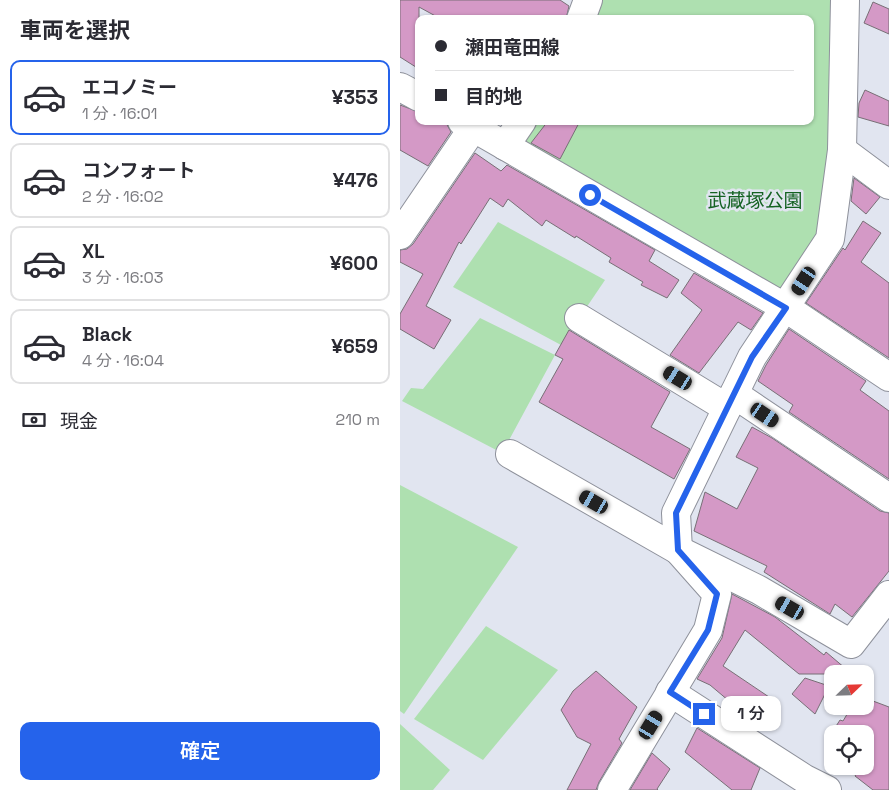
<!DOCTYPE html>
<html lang="ja">
<head>
<meta charset="utf-8">
<style>
	body { margin:0; font-family:"Space Grotesk","Noto Sans JP",sans-serif; background:#f2f2f3; color:#2b2b33; height:100vh; display:flex; flex-direction:column; font-size:19px; white-space:nowrap }
	* { box-sizing:border-box; margin:0 }
	p { font-size:16px; color:#7c7c81 }
	.icon { flex:none; width:28px; height:28px; fill:none; stroke:currentColor; stroke-width:2; stroke-linecap:round; stroke-linejoin:round }
	.map { position:relative; flex:1; overflow:hidden }
	.sheet { display:flex; flex-direction:column; background:#fff; width:400px }
	.sheet>* { flex:none }
	.banner { position:absolute; left:15px; top:15px; width:399px; height:110px; border-radius:10px; box-shadow:0 1px 4px #0004; display:grid; align-content:center; height:110px; padding:0 20px; background:#fff }
	.needle { width:32px; rotate:67deg }
	.fabs { position:absolute; left:424px; top:665px; display:grid; gap:10px }
	.fabs a { display:grid; place-items:center; width:50px; height:50px; border-radius:10px; background:#fff; box-shadow:0 1px 4px #0004; font-size:25px }
	.end { position:absolute; width:22px; height:22px; margin:-11px; border:6px solid #2563eb; background:#fff; box-shadow:0 0 0 2px #fff }
	.from { border-radius:50% }
	.bubble { position:absolute; height:35px; border-radius:10px; background:#fff; box-shadow:0 1px 4px #0004; font-size:16px; font-weight:600; line-height:35px; text-align:center }
	.car { position:absolute; width:15px; height:30px; margin:-15px -8px; border-radius:6px; box-shadow:0 0 4px 1px #0007; background:linear-gradient(#222 24%,#8ab4d8 0 40%,#222 0 76%,#8ab4d8 0 86%,#222 0) }
	.banner b { display:flex; align-items:center; gap:18px; height:48px; font-size:19px }
	.banner b+b { border-top:1px solid #e1e1e2 }
	.banner i { width:12px; height:12px; background:#2b2b33 }
	ul { padding:0; list-style:none }
	li { display:flex; align-items:center; gap:15px; height:75px; margin:0 10px 8px; padding:0 10px; border:2px solid #e1e1e2; border-radius:10px }
	li div { flex:1 }
	li b { display:block; font-size:19px }
	li em { font-style:normal; font-weight:600 }
	li.active { border-color:#2563eb }
	li>.icon { width:45px; height:45px; stroke-width:1.5 }
	h2 { padding:0 20px; font-size:22px; line-height:60px }
	.pay { display:flex; align-items:center; gap:12px; height:55px; padding:0 20px; font-size:19px }
	.pay p { margin-inline-start:auto }
	.button { display:flex; gap:10px; margin-top:auto; padding:10px 20px }
	.button a { flex:1; height:58px; border-radius:10px; background:#2563eb; color:#fff; font-size:20px; font-weight:600; line-height:58px; text-align:center }
	main { display:flex; flex:1; min-height:0 }
	.map>svg:first-child { display:block }
</style>
</head>
<body>
<main>
<section class="sheet">
<h2>車両を選択</h2>
<ul>
<li class="active"><svg class="icon" aria-label="car" viewBox="0 0 24 24"><path d="M5 17H2v-5l4-1 3-4h7l3 4 3 1v5h-3M9 17h6M6 11h13"/><circle cx="7" cy="17" r="2"/><circle cx="17" cy="17" r="2"/></svg><div><b>エコノミー</b><p>1 分 · 16:01</p></div><em>¥353</em></li>
<li><svg class="icon" aria-label="car" viewBox="0 0 24 24"><path d="M5 17H2v-5l4-1 3-4h7l3 4 3 1v5h-3M9 17h6M6 11h13"/><circle cx="7" cy="17" r="2"/><circle cx="17" cy="17" r="2"/></svg><div><b>コンフォート</b><p>2 分 · 16:02</p></div><em>¥476</em></li>
<li><svg class="icon" aria-label="car" viewBox="0 0 24 24"><path d="M5 17H2v-5l4-1 3-4h7l3 4 3 1v5h-3M9 17h6M6 11h13"/><circle cx="7" cy="17" r="2"/><circle cx="17" cy="17" r="2"/></svg><div><b>XL</b><p>3 分 · 16:03</p></div><em>¥600</em></li>
<li><svg class="icon" aria-label="car" viewBox="0 0 24 24"><path d="M5 17H2v-5l4-1 3-4h7l3 4 3 1v5h-3M9 17h6M6 11h13"/><circle cx="7" cy="17" r="2"/><circle cx="17" cy="17" r="2"/></svg><div><b>Black</b><p>4 分 · 16:04</p></div><em>¥659</em></li>
</ul>
<div class="pay"><svg class="icon" aria-label="cash" viewBox="0 0 24 24"><path d="M3 7h18v10H3z"/><circle cx="12" cy="12" r="2"/></svg>現金<p>210 m</p></div>
<div class="button"><a>確定</a></div>
</section>
<div class="map">
<svg width="489" height="790" viewBox="0 0 489 790">
	<rect width="100%" height="100%" fill="#e1e5f0"/>
	<!-- green -->
	<g fill="#aee0b0">
		<path d="M188 0H445L430 239 386 308 105 146 122 121H410V19H181Z"/>
		<path d="M98 222 205 280 161 345 53 287Z"/>
		<path d="M80 318 155 355 102 453 2 401 11 388 23 389Z"/>
		<path d="M0 485 118 547 4 714 0 711Z"/>
		<path d="M86 626 158 670 83 760 14 719Z"/>
		<path d="M0 724 50 770 33 790H0Z"/>
	</g>
	<!-- building -->
	<g fill="#d499c6" stroke="#786f76">
		<path d="M0 0H160L169 6 166 19H41L19 7V69L0 57Z"/>
		<path d="M473 2 489 9V34L464 23Z"/>
		<path d="M465 90 489 101V126L458 117 459 103Z"/>
		<path d="M0 105 19 112V121H45L51 132 28 166 0 150Z"/>
		<path d="M148 121H180L160 159 131 143Z"/>
		<path d="M75 153 101 171 107 165 255 250 249 261 279 280 267 298 241 285 243 282 209 262 211 258 176 236 175 238 146 220 142 226 108 199 103 207 90 198 61 244 59 242 26 306 51 320 34 349 0 329V314L23 274 0 262V250L7 249 13 244Z"/>
		<path d="M454 178 480 197 466 214 451 201Z"/>
		<path d="M463 221 481 233 461 262 489 283V358L406 303 443 248 445 250Z"/>
		<path d="M294 273 363 313 351 330 338 322 299 373 270 355 302 310 281 293Z"/>
		<path d="M389 329 466 381 460 390 489 411V479L389 412 393 405 358 381 366 365Z"/>
		<path d="M169 330 270 392 251 427 290 449 274 479 139 402 163 359 155 355Z"/>
		<path d="M352 427 372 438 480 511 489 513V571L452 617 435 604 430 614 364 572 367 566 294 531 305 492 337 509 358 468 336 457Z"/>
		<path d="M332 594 375 617 424 655 426 652 452 674H399L345 630 323 666 369 697 354 722 310 685 297 679 322 638Z"/>
		<path d="M196 671 237 707 219 739 222 743 199 782 196 790H167L191 744 177 737 161 710 173 691Z"/>
		<path d="M405 678 429 686 415 714 392 694Z"/>
		<path d="M465 698 489 707V790H473L455 776 461 766H465V734H432V746L426 742 440 720 443 721 452 706H465Z"/>
		<path d="M297 728 360 768 351 790H332L285 752Z"/>
		<path d="M252 753 270 769 257 789 258 790H230Z"/>
	</g>
	<g fill="none" stroke-linecap="round" stroke-linejoin="round">
		<defs>
			<g id="street">
				<path d="M181 19 188 0"/>
				<path d="M105 146 122 121"/>
				<path d="M442 150 489 185"/>
				<path d="M0 235 73 128"/>
				<path d="M179 318 327 408"/>
				<path d="M334 394 489 498"/>
				<path d="M110 454 278 550 359 590 451 644 489 595"/>
				<path d="M270 692 405 779 427 790"/>
				<path d="M212 790 308 630 317 594 278 550 276 513 352 357 430 239 442 150 445 0"/>
			</g>
			<g id="secondary">
				<path d="M0 87 19 97"/>
				<path d="M62 121 386 308 489 377"/>
			</g>
		</defs>
		<!-- street casing -->
		<use href="#street" stroke="#8e919b" stroke-width="30"/>
		<!-- secondary casing -->
		<use href="#secondary" stroke="#8e919b" stroke-width="30"/>
		<!-- street -->
		<use href="#street" stroke="#fff" stroke-width="28"/>
		<!-- secondary -->
		<use href="#secondary" stroke="#fff" stroke-width="28"/>
	</g>
	<g fill="none" stroke-linecap="round" stroke-linejoin="round">
		<!-- route -->
		<path stroke="#2563eb" stroke-width="6" d="M190 195 386 308 352 357 276 513 278 550 317 594 308 630 270 692 304 714"/>
	</g>
	<g text-anchor="middle" dominant-baseline="central" stroke-width="5" stroke-linejoin="round" paint-order="stroke">
		<!-- park labels -->
		<g font-size="19" fill="#156223" stroke="#e1e5f0">
			<text x="355" y="200">武蔵塚公園</text>
		</g>
	</g>
</svg>
<div class="fabs">
<a><svg class="needle" viewBox="-14 -14 28 28"><path d="M0-13l5 13h-10z" fill="#e53935"/><path d="M0 13l5-13h-10z" fill="#7c7c81"/></svg></a>
<a><svg class="icon" aria-label="locate" viewBox="0 0 24 24"><circle cx="12" cy="12" r="6"/><path d="M12 2v4M12 18v4M2 12h4M18 12h4"/></svg></a>
</div>
<i class="end from" style="left:190px;top:195px"></i>
<i class="end" style="left:304px;top:714px"></i>
<div class="bubble" style="left:321px;top:696px;width:60px">1 分</div>
<i class="car" style="left:404px;top:281px;rotate:213deg"></i>
<i class="car" style="left:278px;top:378px;rotate:301deg"></i>
<i class="car" style="left:365px;top:415px;rotate:124deg"></i>
<i class="car" style="left:194px;top:502px;rotate:300deg"></i>
<i class="car" style="left:390px;top:608px;rotate:300deg"></i>
<i class="car" style="left:251px;top:725px;rotate:31deg"></i>
<div class="banner">
<b><i class="from"></i>瀬田竜田線</b>
<b><i></i>目的地</b>
</div>
</div>
</main>
</body>
</html>
